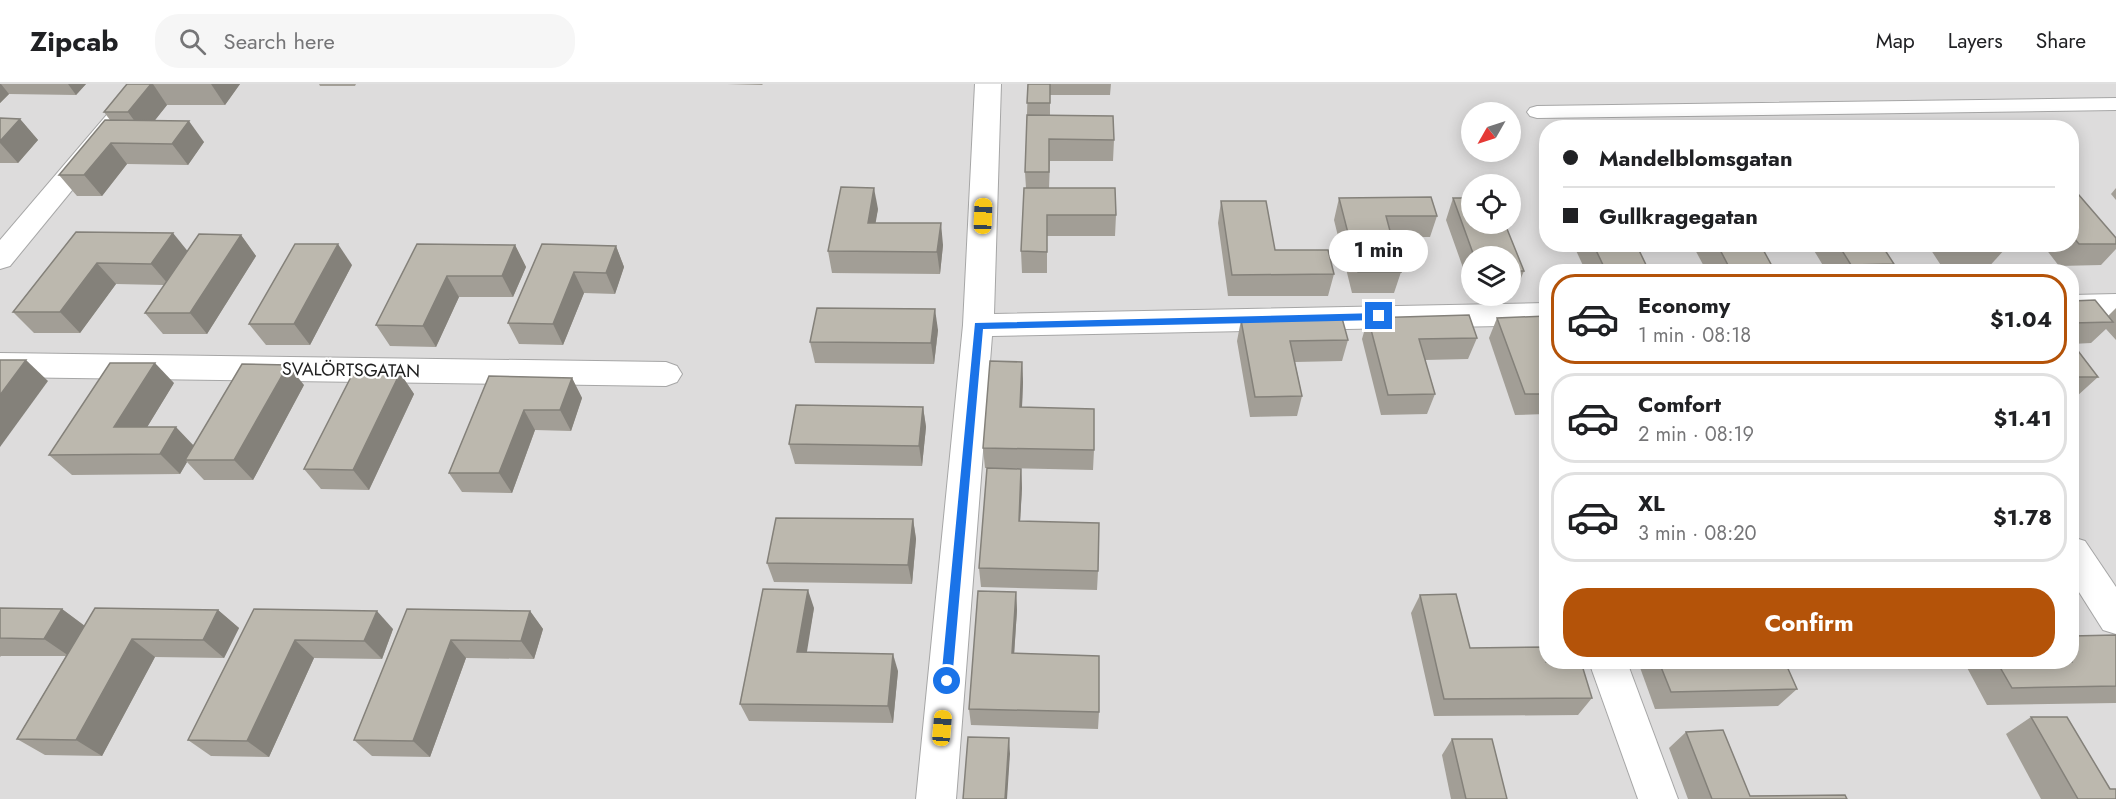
<!DOCTYPE html>
<html lang="en">
<head>
<meta charset="utf-8">
<style>
	body { margin:0; font-family:Jost,sans-serif; background:#f6f6f6; color:#202124; height:100vh; display:flex; flex-direction:column; font-size:22px; white-space:nowrap }
	* { box-sizing:border-box; margin:0 }
	p { font-size:20px; color:#757577 }
	.icon { flex:none; width:33px; height:33px; fill:none; stroke:currentColor; stroke-width:2; stroke-linecap:round; stroke-linejoin:round }
	.map { position:relative; flex:1; overflow:hidden }
	.drawer { position:absolute; left:1539px; top:180px; width:540px; height:405px; display:flex; flex-direction:column; background:#fff; border-radius:24px; box-shadow:0 3px 15px #0003 }
	.drawer>* { flex:none }
	.hud { position:absolute; left:1539px; top:36px; width:540px; height:132px; border-radius:24px; box-shadow:0 3px 15px #0003; display:grid; align-content:center; height:132px; padding:0 24px; background:#fff }
	.needle { width:39px; rotate:231deg }
	.fabs { position:absolute; left:1461px; top:18px; display:grid; gap:12px }
	.fabs a { display:grid; place-items:center; width:60px; height:60px; border-radius:50%; background:#fff; box-shadow:0 3px 15px #0003; font-size:30px }
	.end { position:absolute; width:27px; height:27px; margin:-14px; border:8px solid #1a73e8; background:#fff; box-shadow:0 0 0 3px #fff }
	.from { border-radius:50% }
	.bubble { position:absolute; height:42px; border-radius:21px; background:#fff; box-shadow:0 3px 15px #0003; font-size:20px; font-weight:700; line-height:42px; text-align:center }
	.car { position:absolute; width:18px; height:36px; margin:-18px -9px; border-radius:8px; box-shadow:0 0 4px 2px #0007; background:linear-gradient(#f5c518 24%,#345 0 40%,#f5c518 0 76%,#345 0 86%,#f5c518 0) }
	.hud b { display:flex; align-items:center; gap:21px; height:57px; font-size:22px }
	.hud b+b { border-top:2px solid #e0e0e0 }
	.hud i { width:15px; height:15px; background:#202124 }
	ul { padding:10px 0 0; list-style:none }
	li { display:flex; align-items:center; gap:18px; height:90px; margin:0 12px 9px; padding:0 12px; border:3px solid #e0e0e0; border-radius:24px }
	li div { flex:1 }
	li b { display:block; font-size:22px }
	li em { font-style:normal; font-weight:700 }
	li.current { border-color:#b45309 }
	li>.icon { width:54px; height:54px; stroke-width:1.5 }
	.button { display:flex; gap:12px; margin-top:auto; padding:12px 24px }
	.button a { flex:1; height:69px; border-radius:24px; background:#b45309; color:#fff; font-size:24px; font-weight:700; line-height:69px; text-align:center }
	header { display:flex; align-items:center; gap:36px; box-sizing:border-box; height:84px; padding:0 30px; background:#fff; border-bottom:2px solid #e0e0e0 }
	header strong { font-size:28px }
	nav { display:flex; gap:33px; margin-inline-start:auto; font-size:21px }
	.search { width:420px; height:54px; background:#f6f6f6; display:flex; align-items:center; gap:15px; box-sizing:border-box; padding:0 21px; border-radius:24px; color:#757577; font-size:22px }
	.map>svg:first-child { display:block }
</style>
</head>
<body>
<header>
<strong>Zipcab</strong>
<div class="search"><svg class="icon" aria-label="search" viewBox="0 0 24 24"><circle cx="10" cy="10" r="6"/><path d="M15 15l6 6"/></svg>Search here</div>
<nav><a>Map</a><a>Layers</a><a>Share</a></nav>
</header>
<div class="map">
<svg width="2116" height="715" viewBox="0 0 2116 715">
	<rect width="100%" height="100%" fill="#efefe5"/>
	<!-- residential -->
	<path fill="#dddcdc" fill-rule="evenodd" d="M0 0H2116V715H0ZM1472 28H1510V68H1472ZM1546 44H2072V160H1546ZM1472 100H1510V140H1472ZM1472 172H1510V212H1472ZM1546 188H2072V578H1546Z"/>
	<g fill="none" stroke-linecap="round" stroke-linejoin="round">
		<defs>
			<path id="service" d="M2116 14V26L1537 34 1530 32 1527 28 1530 24 1537 22Z"/>
			<g id="minor">
				<path d="M133 0H159L10 182 0 185V156Z"/>
				<path d="M975 0H1001L994 230 1546 219V241L992 252 956 715H916L963 241Z"/>
				<path d="M2116 210V232L2072 233V211Z"/>
				<path d="M0 269 666 278 677 282 682 290 677 298 666 302 0 293Z"/>
				<path d="M2072 453 2085 457 2116 503V550L2103 546 2072 497Z"/>
				<path d="M1589 578H1627L1678 715H1638Z"/>
			</g>
		</defs>
		<!-- service casing -->
		<use href="#service" stroke="#a6a6a6" stroke-width="2"/>
		<!-- minor casing -->
		<use href="#minor" stroke="#a6a6a6" stroke-width="2"/>
		<!-- service -->
		<use href="#service" fill="#fff" fill-rule="evenodd"/>
		<!-- minor -->
		<use href="#minor" fill="#fff" fill-rule="evenodd"/>
	</g>
	<!-- wall -->
	<g fill="#a29e96">
		<path d="M0 0H86L76 11 9 10 0 19Z"/>
		<path d="M127 0H240L225 21H167L155 36 204 58 188 81 127 80 102 112H77L59 91 110 36 104 28Z"/>
		<path d="M319 0H356L355 2H320Z"/>
		<path d="M727 0H763L762 1Z"/>
		<path d="M1028 0H1111L1110 11H1050V31L1114 56 1113 77H1050L1049 104 1116 131 1115 152H1047V189H1022L1021 167 1026 104 1025 88Z"/>
		<path d="M0 34 20 35 38 56 18 79H0Z"/>
		<path d="M2072 103 2116 154V165L2101 181 2059 182 2042 160H2072Z"/>
		<path d="M2116 104V116L2111 110Z"/>
		<path d="M1339 114 1437 132 1430 153H1392L1401 188 1394 209H1352L1334 136Z"/>
		<path d="M1453 114H1472V140H1505L1524 187 1515 208H1510V172H1472V209L1446 136Z"/>
		<path d="M1221 117 1275 166 1334 190 1328 212H1228L1218 139Z"/>
		<path d="M878 125 875 139 943 161 940 190 832 189 828 167Z"/>
		<path d="M76 148 187 168 241 151 256 172 207 250H163L145 229 164 201 116 200 80 249H34L13 228Z"/>
		<path d="M417 160 515 161 526 183 513 213H459L436 263 390 262 376 241Z"/>
		<path d="M542 160 616 162 624 183 615 210 584 209 563 261 519 260 508 239Z"/>
		<path d="M1573 160H1636L1648 185 1646 188H1586Z"/>
		<path d="M1692 160H1760L1772 182 1769 188H1707Z"/>
		<path d="M1810 160H1881L1894 180 1889 188H1827Z"/>
		<path d="M1927 160H2002L2005 165 1986 186H1944Z"/>
		<path d="M352 181 310 261H266L249 240Z"/>
		<path d="M2072 217 2108 232 2116 224V256L2106 245 2091 259 2072 260 2098 293 2076 313H2072Z"/>
		<path d="M1546 232V330L1515 331 1489 254 1497 234Z"/>
		<path d="M1368 234 1477 254 1468 275 1425 276 1435 310 1427 330 1381 331 1362 255Z"/>
		<path d="M1241 236 1348 256 1342 277 1295 278 1302 312 1297 332 1250 333 1237 257Z"/>
		<path d="M938 246 934 280 815 279 810 258Z"/>
		<path d="M1022 278 1023 298 1022 324 1094 366 1093 386 1004 384 1021 385 1022 404 1020 437 1098 487 1097 506 981 503 979 484 987 384H985L983 364Z"/>
		<path d="M400 289 414 310 369 406 321 405 304 385Z"/>
		<path d="M489 292 572 294 582 314 571 347 535 346 512 409 462 408 449 389Z"/>
		<path d="M174 299 147 343 193 361 304 301 253 396H204L187 378 180 390 72 391 49 371Z"/>
		<path d="M923 323 926 343 922 382 795 380 789 360Z"/>
		<path d="M913 435 916 455 912 500 774 498 767 479Z"/>
		<path d="M1016 508 1017 526 1014 570 1099 628 1098 645 971 641 969 625Z"/>
		<path d="M1420 511 1470 564 1592 614 1578 631 1434 632 1411 529Z"/>
		<path d="M0 524 62 525 85 542 218 526 239 544 224 574 155 573 102 672 45 671 17 655 66 572H1L0 573Z"/>
		<path d="M814 524 806 568 898 587 893 639 749 637 740 620Z"/>
		<path d="M254 525 393 545 382 575 314 574 269 673 211 672 188 656Z"/>
		<path d="M407 525 530 527 543 545 534 575 466 574 430 673 372 672 354 656Z"/>
		<path d="M2116 551V619L1987 621 1964 578H2072Z"/>
		<path d="M1638 578H1785L1797 605 1778 622 1655 625Z"/>
		<path d="M2031 633 2110 705 2116 715H2041L2006 650Z"/>
		<path d="M1686 648 1750 712 1847 715H1688L1669 664Z"/>
		<path d="M1452 655 1507 715H1451L1442 671Z"/>
	</g>
	<!-- shaded-wall -->
	<g fill="#84817a">
		<path d="M0 0H1L9 10 0 19Z"/>
		<path d="M68 0H86L76 11Z"/>
		<path d="M151 0H153L167 21 144 50 128 28Z"/>
		<path d="M211 0H240L225 21Z"/>
		<path d="M20 35 38 56 18 79 0 59V57Z"/>
		<path d="M189 37 204 58 188 81 172 60Z"/>
		<path d="M111 59 127 80 102 112 84 91Z"/>
		<path d="M874 104 878 125 872 160 868 139Z"/>
		<path d="M941 139 943 161 940 190 937 168Z"/>
		<path d="M173 149 190 170 169 201 151 180Z"/>
		<path d="M241 151 256 172 207 250 190 229Z"/>
		<path d="M338 160 352 181 310 261 294 240Z"/>
		<path d="M515 161 526 183 513 213 502 192Z"/>
		<path d="M616 162 624 183 615 210 606 189Z"/>
		<path d="M97 179 116 200 80 249 60 228Z"/>
		<path d="M574 188 584 209 563 261 553 240Z"/>
		<path d="M447 192 459 213 436 263 423 242Z"/>
		<path d="M935 225 938 246 934 280 931 259Z"/>
		<path d="M26 276 48 297 0 363V311Z"/>
		<path d="M1022 278 1023 298 1021 344 1020 323Z"/>
		<path d="M155 279 174 299 135 363 114 343Z"/>
		<path d="M288 281 304 301 253 396 234 376Z"/>
		<path d="M400 289 414 310 369 406 353 386Z"/>
		<path d="M572 294 582 314 571 347 560 326Z"/>
		<path d="M923 323 926 343 922 382 919 362Z"/>
		<path d="M524 326 535 346 512 409 499 389Z"/>
		<path d="M176 343 195 363 185 376 187 378 180 390 160 370Z"/>
		<path d="M1021 385 1022 404 1019 457V437Z"/>
		<path d="M913 435 916 455 912 500 908 481Z"/>
		<path d="M808 506 814 524 804 586 797 568Z"/>
		<path d="M1016 508 1017 526 1013 587 1012 569Z"/>
		<path d="M62 525 86 543 69 572 44 555Z"/>
		<path d="M218 526 239 544 224 574 203 556Z"/>
		<path d="M377 527 393 545 382 575 364 557Z"/>
		<path d="M530 527 543 545 534 575 521 557Z"/>
		<path d="M132 555 155 573 102 672 76 656Z"/>
		<path d="M295 556 314 574 269 673 247 657Z"/>
		<path d="M451 556 466 574 430 673 413 657Z"/>
		<path d="M893 570 898 587 893 639 888 622Z"/>
		<path d="M1009 654 1010 670 1007 715H1005Z"/>
	</g>
	<!-- building -->
	<g fill="#bcb8ae" stroke="#84817a" stroke-width="1.5">
		<path d="M127 0H151L128 28H104Z"/>
		<path d="M1028 0H1050V19H1027Z"/>
		<path d="M1027 31 1113 32 1114 56 1049 55V88H1025Z"/>
		<path d="M0 34 20 35 0 57Z"/>
		<path d="M105 36 189 37 172 60 111 59 84 91H59Z"/>
		<path d="M841 103 874 104 868 139H941L937 168 828 167Z"/>
		<path d="M2072 103 2116 154V160H2079L2072 152Z"/>
		<path d="M1024 104H1115L1116 131H1047V168L1021 167Z"/>
		<path d="M1431 113 1437 132H1386L1401 188H1358L1339 114Z"/>
		<path d="M1453 114H1472V140H1505L1524 187H1510V172H1474Z"/>
		<path d="M1221 117H1266L1275 166H1328L1334 190 1232 191Z"/>
		<path d="M76 148 173 149 151 180 97 179 60 228H13Z"/>
		<path d="M199 150 241 151 190 229H145Z"/>
		<path d="M295 160H338L294 240H249Z"/>
		<path d="M417 160 515 161 502 192H447L423 242 376 241Z"/>
		<path d="M542 160 616 162 606 189 574 188 553 240 508 239Z"/>
		<path d="M1593 160H1636L1648 185H1605Z"/>
		<path d="M1717 160H1760L1772 182 1729 183Z"/>
		<path d="M1838 160H1881L1894 180 1851 181Z"/>
		<path d="M1959 160H2002L2005 165H1962Z"/>
		<path d="M2095 216 2113 238 2072 239V217Z"/>
		<path d="M817 224 935 225 931 259 810 258Z"/>
		<path d="M1469 231 1477 254 1419 255 1435 310 1388 311 1368 234Z"/>
		<path d="M1546 232V310H1525L1497 234Z"/>
		<path d="M1342 234 1348 256 1290 257 1302 312 1255 313 1241 236Z"/>
		<path d="M2072 259 2098 293H2072Z"/>
		<path d="M0 276H26L0 311Z"/>
		<path d="M990 277 1022 278 1020 323 1094 325V366L983 364Z"/>
		<path d="M110 279H155L114 343H176L160 370 49 371Z"/>
		<path d="M242 280 288 281 234 376H185Z"/>
		<path d="M353 289H400L353 386 304 385Z"/>
		<path d="M489 292 572 294 560 326H524L499 389H449Z"/>
		<path d="M796 321 923 323 919 362 789 360Z"/>
		<path d="M987 384 1021 385 1019 437 1099 439 1098 487 979 484Z"/>
		<path d="M776 434 913 435 908 481 767 479Z"/>
		<path d="M763 505 808 506 797 568 893 570 888 622 740 620Z"/>
		<path d="M978 507 1016 508 1012 569 1099 572V628L969 625Z"/>
		<path d="M1456 510 1470 564 1546 563V578H1581L1592 614 1444 615 1420 511Z"/>
		<path d="M0 524 62 525 44 555 0 554Z"/>
		<path d="M95 524 218 526 203 556 132 555 76 656 17 655Z"/>
		<path d="M254 525 377 527 364 557 295 556 247 657 188 656Z"/>
		<path d="M407 525 530 527 521 557 451 556 413 657 354 656Z"/>
		<path d="M2116 551V602L2012 604 1997 578H2072V552Z"/>
		<path d="M1659 578H1785L1797 605 1671 608Z"/>
		<path d="M2031 633H2067L2110 705H2116V715H2078Z"/>
		<path d="M1723 646 1750 712 1845 711 1847 715H1712L1686 648Z"/>
		<path d="M968 653 1009 654 1005 715H963Z"/>
		<path d="M1452 655H1492L1507 715H1466Z"/>
	</g>
	<!-- route -->
	<path fill="#1a73e8" d="M1379 229 1384 232 1379 236 983 245 952 597 951 600H943L941 597 975 239Z"/>
	<g text-anchor="middle" dominant-baseline="central" stroke-width="4.5" stroke-linejoin="round" paint-order="stroke">
		<!-- street labels -->
		<g font-size="18" fill="#1f1f1f" stroke="#fff">
			<text transform="translate(351 286) rotate(1)">SVALÖRTSGATAN</text>
		</g>
	</g>
</svg>
<div class="fabs">
<a><svg class="needle" viewBox="-14 -14 28 28"><path d="M0-13l5 13h-10z" fill="#e53935"/><path d="M0 13l5-13h-10z" fill="#757577"/></svg></a>
<a><svg class="icon" aria-label="locate" viewBox="0 0 24 24"><circle cx="12" cy="12" r="6"/><path d="M12 2v4M12 18v4M2 12h4M18 12h4"/></svg></a>
<a><svg class="icon" aria-label="layers" viewBox="0 0 24 24"><path d="M12 4l9 5-9 5-9-5zM3 14l9 5 9-5"/></svg></a>
</div>
<i class="end from" style="left:947px;top:597px"></i>
<i class="end" style="left:1379px;top:232px"></i>
<div class="bubble" style="left:1329px;top:146px;width:99px">1 min</div>
<i class="car" style="left:983px;top:132px;rotate:2deg"></i>
<i class="car" style="left:942px;top:644px;rotate:5deg"></i>
<div class="hud">
<b><i class="from"></i>Mandelblomsgatan</b>
<b><i></i>Gullkragegatan</b>
</div>
<section class="drawer">
<ul>
<li class="current"><svg class="icon" aria-label="car" viewBox="0 0 24 24"><path d="M5 17H2v-5l4-1 3-4h7l3 4 3 1v5h-3M9 17h6M6 11h13"/><circle cx="7" cy="17" r="2"/><circle cx="17" cy="17" r="2"/></svg><div><b>Economy</b><p>1 min · 08:18</p></div><em>$1.04</em></li>
<li><svg class="icon" aria-label="car" viewBox="0 0 24 24"><path d="M5 17H2v-5l4-1 3-4h7l3 4 3 1v5h-3M9 17h6M6 11h13"/><circle cx="7" cy="17" r="2"/><circle cx="17" cy="17" r="2"/></svg><div><b>Comfort</b><p>2 min · 08:19</p></div><em>$1.41</em></li>
<li><svg class="icon" aria-label="car" viewBox="0 0 24 24"><path d="M5 17H2v-5l4-1 3-4h7l3 4 3 1v5h-3M9 17h6M6 11h13"/><circle cx="7" cy="17" r="2"/><circle cx="17" cy="17" r="2"/></svg><div><b>XL</b><p>3 min · 08:20</p></div><em>$1.78</em></li>
</ul>
<div class="button"><a>Confirm</a></div>
</section>
</div>
</body>
</html>
